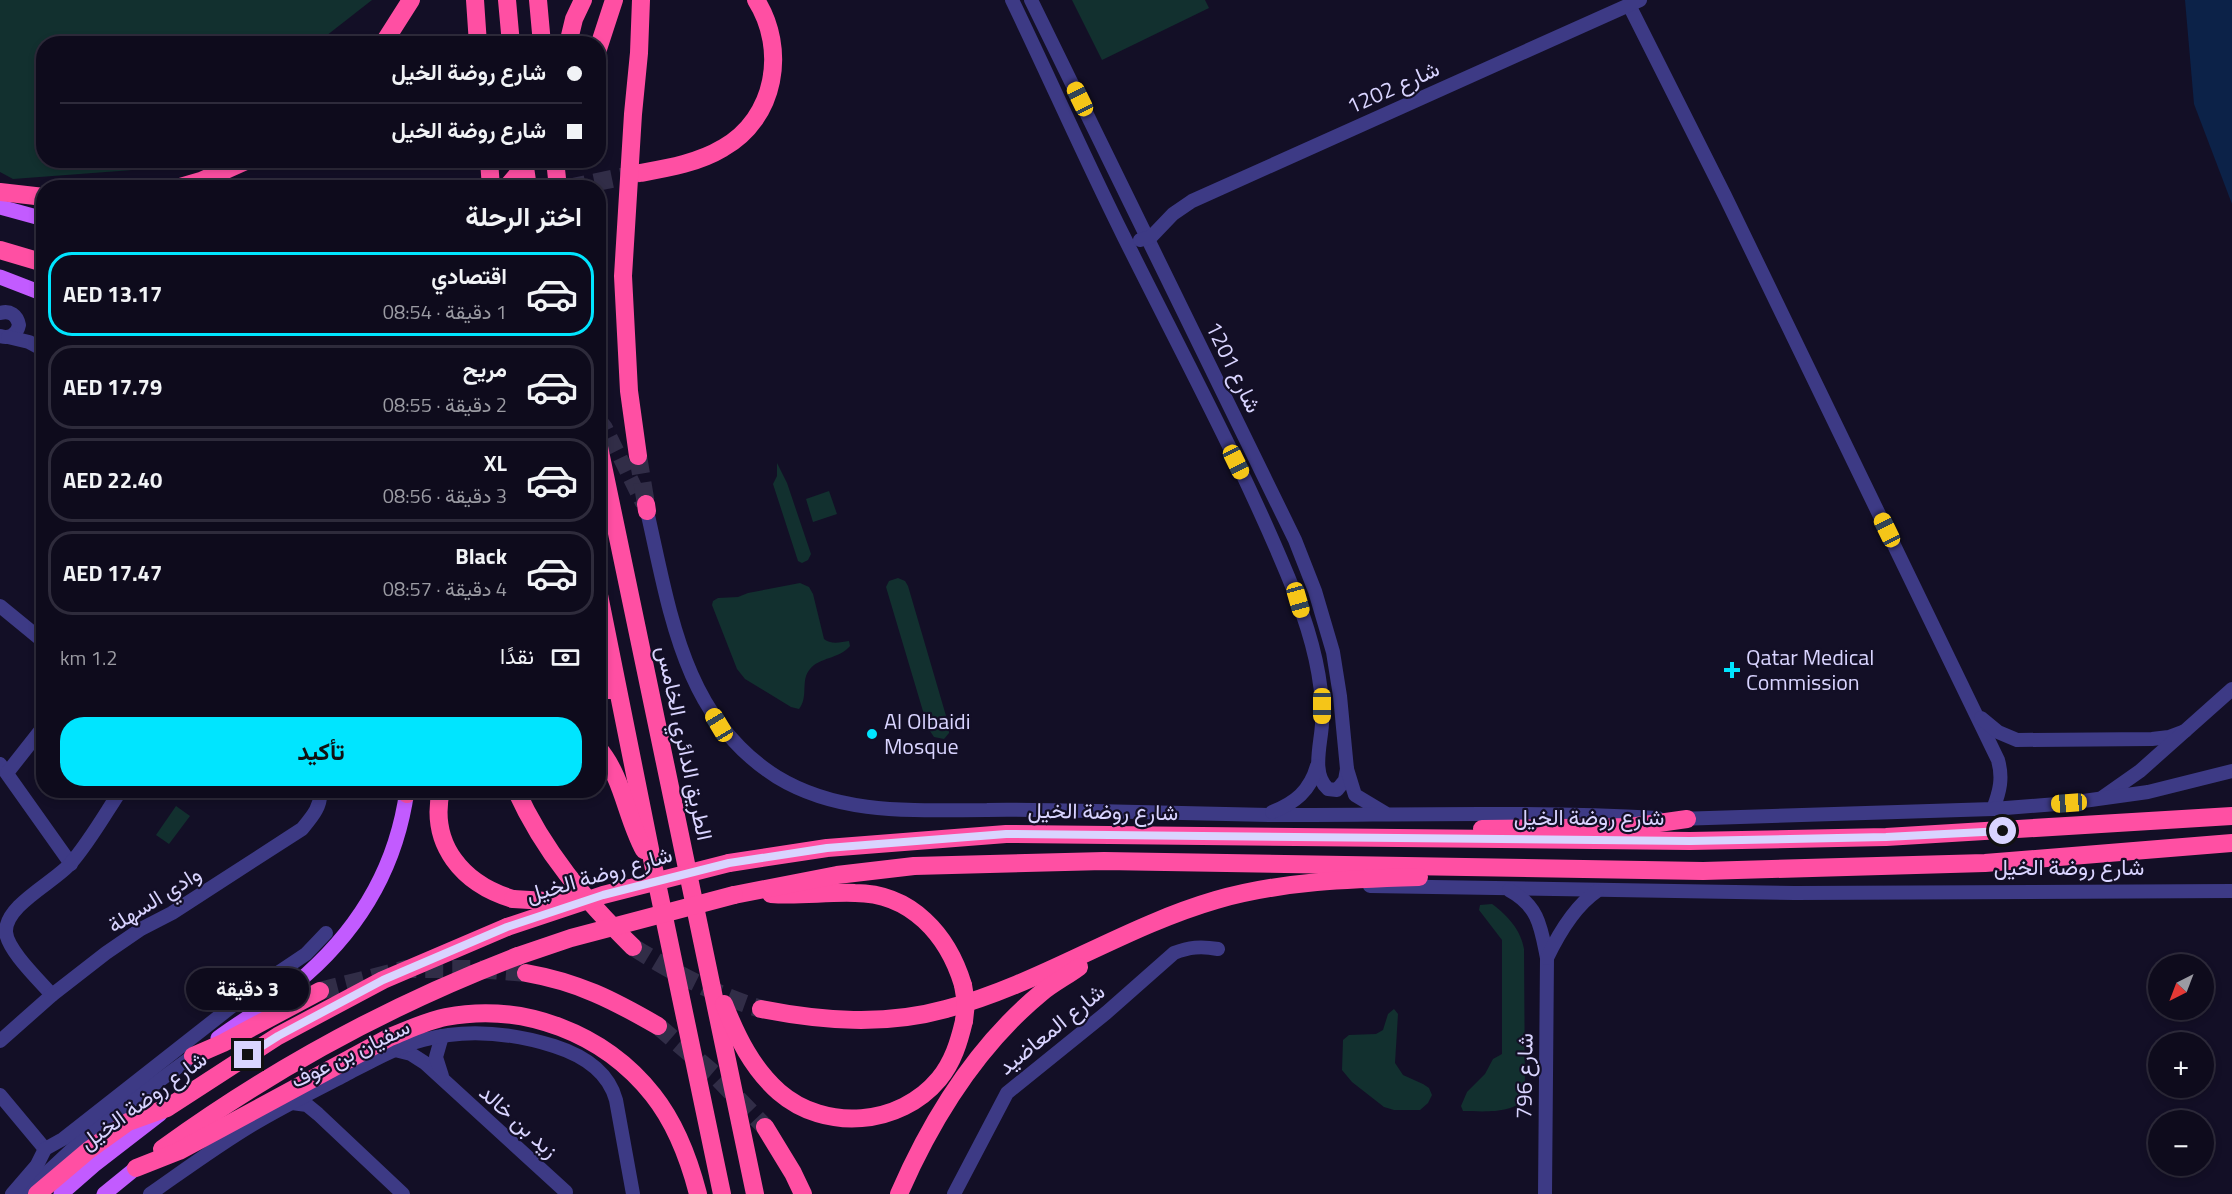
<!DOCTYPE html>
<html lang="ar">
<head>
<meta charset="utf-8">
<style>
	body { margin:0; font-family:"Titillium Web",Vazirmatn,sans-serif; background:#1c1929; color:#f1f3f6; direction:rtl; height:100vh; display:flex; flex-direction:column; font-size:22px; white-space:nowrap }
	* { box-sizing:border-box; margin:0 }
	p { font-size:20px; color:#9b9ba3 }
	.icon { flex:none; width:33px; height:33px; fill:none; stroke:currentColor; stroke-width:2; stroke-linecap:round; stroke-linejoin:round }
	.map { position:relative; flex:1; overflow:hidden; direction:ltr }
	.drawer { position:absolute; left:36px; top:180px; width:570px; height:618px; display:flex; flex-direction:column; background:#0e0b1c; border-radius:24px; box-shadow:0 3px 9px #0003,0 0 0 2px #2e2b3b; direction:rtl }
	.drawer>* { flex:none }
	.top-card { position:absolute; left:36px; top:36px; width:570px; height:132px; border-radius:24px; box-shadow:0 3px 9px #0003,0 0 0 2px #2e2b3b; direction:rtl; display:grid; align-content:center; height:132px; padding:0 24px; background:#0e0b1c }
	.needle { width:39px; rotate:222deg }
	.tools { position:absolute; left:2148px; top:954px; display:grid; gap:12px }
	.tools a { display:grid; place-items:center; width:66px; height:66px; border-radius:50%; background:#0e0b1c; box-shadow:0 3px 9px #0003,0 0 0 2px #2e2b3b; font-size:30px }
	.end { position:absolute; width:27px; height:27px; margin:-14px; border:8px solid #d9d4ff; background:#111; box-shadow:0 0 0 3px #111 }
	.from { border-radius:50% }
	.bubble { position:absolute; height:42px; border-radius:21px; background:#0e0b1c; box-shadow:0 3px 9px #0003,0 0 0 2px #2e2b3b; font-size:20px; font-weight:700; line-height:42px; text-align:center; direction:rtl }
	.car { position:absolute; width:18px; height:36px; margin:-18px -9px; border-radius:8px; box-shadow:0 0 4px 2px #0007; background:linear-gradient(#f5c518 24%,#345 0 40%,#f5c518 0 76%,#345 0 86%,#f5c518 0) }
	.top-card b { display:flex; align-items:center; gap:21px; height:57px; font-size:22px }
	.top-card b+b { border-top:2px solid #2e2b3b }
	.top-card i { width:15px; height:15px; background:#f1f3f6 }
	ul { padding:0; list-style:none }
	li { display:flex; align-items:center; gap:18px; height:84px; margin:0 12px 9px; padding:0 12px; border:3px solid #2e2b3b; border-radius:24px }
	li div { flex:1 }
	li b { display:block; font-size:22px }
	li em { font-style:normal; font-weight:700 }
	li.on { border-color:#00e5ff }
	li>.icon { width:54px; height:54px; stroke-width:1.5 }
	h2 { padding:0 24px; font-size:27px; line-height:72px }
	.pay { display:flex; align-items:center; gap:15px; height:66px; padding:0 24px; font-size:22px }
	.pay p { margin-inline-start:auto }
	.primary-button { display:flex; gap:12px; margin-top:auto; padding:12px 24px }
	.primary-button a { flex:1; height:69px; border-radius:24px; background:#00e5ff; color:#111; font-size:24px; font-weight:700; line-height:69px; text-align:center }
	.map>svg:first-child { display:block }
</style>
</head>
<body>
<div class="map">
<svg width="2232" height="1194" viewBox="0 0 2232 1194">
	<rect width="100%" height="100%" fill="#130f26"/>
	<!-- green -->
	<g fill="#12302f">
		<path d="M0 0H372L317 43 44 44V160L168 161 159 168 13 179 0 172Z"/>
		<path d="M1072 0H1205L1209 8 1102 60Z"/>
		<path d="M777 463 787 483 811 554 808 560 802 563 798 561 773 484 777 476Z"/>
		<path d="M829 491 837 514 813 522 806 499Z"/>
		<path d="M898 578 905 581 908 586 949 726V733L944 739 934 737 928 728 886 587 889 581Z"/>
		<path d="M800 583 809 587 813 594 824 639C831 645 841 642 849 641L850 646C839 659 820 657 810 669 800 680 809 697 799 709L791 707 745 679 737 669 712 605 713 601 718 598 738 597 748 593Z"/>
		<path d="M176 806 190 816 169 844 156 835Z"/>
		<path d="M1492 904C1507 915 1521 930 1524 949L1525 1097C1515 1115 1480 1111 1463 1111L1461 1106 1467 1092 1485 1074 1493 1059 1502 1054V940L1479 910 1480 905Z"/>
		<path d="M1394 1009 1398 1014 1395 1063 1403 1075 1423 1084 1429 1088 1432 1095 1428 1103 1420 1110H1394L1384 1107 1352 1082 1342 1070 1343 1040 1349 1035 1376 1034 1383 1030 1388 1014Z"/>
	</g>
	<!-- water -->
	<path fill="#0c2248" d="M2185 0H2232V204L2194 104Z"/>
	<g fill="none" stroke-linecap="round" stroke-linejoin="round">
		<!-- major-tunnel -->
		<path stroke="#312d47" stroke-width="15" stroke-dasharray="15 8" stroke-linecap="butt" d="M598 418 605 427 643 504"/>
		<!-- highway-tunnel -->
		<g stroke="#312d47" stroke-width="18" stroke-dasharray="18 9" stroke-linecap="butt">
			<path d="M568 188 640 173"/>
			<path d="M638 456 646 504"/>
			<path d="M633 947C674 973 714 994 761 1009"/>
			<path d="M320 991 406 969H477L526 973"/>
			<path d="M658 1026 714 1074 765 1127"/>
		</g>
		<!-- minor -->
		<g stroke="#3d3a85" stroke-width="14">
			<path d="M1012 0C1050 79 1085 159 1124 237 1183 356 1247 473 1296 596 1311 635 1324 682 1322 724 1321 744 1311 774 1328 789L1337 790 1345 780 1347 769"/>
			<path d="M1031 0 1295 540 1315 591 1333 652 1340 696 1347 769 1355 795 1385 813"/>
			<path d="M1629 5 1725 196 1998 760C2003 778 2000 791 1993 809"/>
			<path d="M1140 240 1151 237 1173 214 1192 201 1640 0"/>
			<path d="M0 313C10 310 17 315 19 325 17 335 9 339 0 336"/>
			<path d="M8 337 29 342 44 350"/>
			<path d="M647 511C670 611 683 718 777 777 841 816 916 810 987 810 1023 809 1059 811 1095 811 1153 812 1211 814 1269 815 1398 815 1528 811 1658 818"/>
			<path d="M0 606 44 642"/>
			<path d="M1981 718 1998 732 2017 740 2152 739 2169 737 2185 731"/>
			<path d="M0 764 71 864"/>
			<path d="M7 773 44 726"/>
			<path d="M2103 797 2140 771 2232 689"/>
			<path d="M1272 812C1295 803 1310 791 1317 766"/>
			<path d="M1677 819 1993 809 2069 803 2148 792 2232 771"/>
			<path d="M1370 886 1795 893 2232 891"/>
			<path d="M1509 890C1539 906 1541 928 1547 958L1545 1194"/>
			<path d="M1547 958C1558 935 1575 906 1597 891"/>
			<path d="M52 995C40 981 7 950 6 932 5 905 55 882 71 863 90 841 105 814 121 790"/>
			<path d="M0 1041 52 995 106 953 141 929 172 913 302 829C312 817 322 806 320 790"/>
			<path d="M395 1050 411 1054 425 1063 566 1192"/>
			<path d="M442 1076 436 1057 442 1036"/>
			<path d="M0 1095 45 1149"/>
			<path d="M292 1103 307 1105 318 1114 403 1194"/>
			<path d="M25 1193 97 1126 193 1056"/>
			<path d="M12 1194 37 1165 45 1149 63 1139 254 989 306 954 326 933"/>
			<path d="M150 1194C183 1171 217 1146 252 1125 282 1107 314 1091 345 1075 370 1062 396 1047 423 1040 467 1028 512 1033 554 1046 582 1055 608 1070 616 1100L633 1194"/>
			<path d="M954 1194 1007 1093 1106 1013 1174 953C1189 947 1201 946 1218 949"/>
		</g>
		<!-- major -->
		<g stroke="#c25bff" stroke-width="15">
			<path d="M0 207 44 219"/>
			<path d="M0 277 44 294"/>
			<path d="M218 1038C247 1017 280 998 307 974 362 925 397 864 407 790"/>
			<path d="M61 1194 94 1165 160 1114"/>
			<path d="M104 1194 136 1168"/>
		</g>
		<!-- highway -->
		<g stroke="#ff4fa3" stroke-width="18">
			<path d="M475 0 478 44"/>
			<path d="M507 0 511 44"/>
			<path d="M538 0 542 44"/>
			<path d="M383 44 411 0"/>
			<path d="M568 44 574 19 583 0"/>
			<path d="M598 49 614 0"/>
			<path d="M489 160 491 188"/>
			<path d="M524 160 528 188"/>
			<path d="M555 160 558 188"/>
			<path d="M640 173C668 168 698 163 723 148 776 118 787 49 756 0"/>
			<path d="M177 188 201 181 248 160"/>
			<path d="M0 192 44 197"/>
			<path d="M0 250 44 263"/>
			<path d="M598 442 755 1194"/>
			<path d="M638 456 629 391 623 276 633 114 639 53 641 0"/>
			<path d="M646 504 647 511"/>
			<path d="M598 590 654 869 722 1194"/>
			<path d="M598 658 610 690"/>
			<path d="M598 748C623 777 626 817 644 850"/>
			<path d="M441 790C429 845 463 884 513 899"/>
			<path d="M516 790C544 852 585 900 633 947"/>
			<path d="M407 794 408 790"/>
			<path d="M1482 829 1630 827 1687 819"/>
			<path d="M729 863 827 848 1006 834 1690 841 1886 837 2232 816"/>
			<path d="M771 894C799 896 827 892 855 893 911 893 948 935 963 985"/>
			<path d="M734 895 837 875 914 866 1104 861 1703 871 1985 863 2232 843"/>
			<path d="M526 973C578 982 613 1000 658 1026"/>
			<path d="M724 1004C737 1037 752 1068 779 1092 825 1132 900 1126 939 1079 953 1062 959 1042 964 1021"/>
			<path d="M761 1009C822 1021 885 1026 946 1009 1040 984 1123 927 1216 900 1282 881 1351 879 1419 877"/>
			<path d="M193 1056 223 1043 320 991"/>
			<path d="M765 1127 793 1173 803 1194"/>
			<path d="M162 1149C271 1070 392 1004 518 956"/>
			<path d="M136 1168 179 1151 390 1037C408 1030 426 1021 446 1017 523 1002 604 1033 653 1095 676 1124 689 1159 698 1194"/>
			<path d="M37 1194 89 1150 128 1122 167 1108 278 1036 383 980 507 927"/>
			<path d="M899 1194C932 1118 977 1046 1041 993 1053 983 1067 976 1079 967"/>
		</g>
		<!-- highway-bridge -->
		<g stroke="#ff4fa3" stroke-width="18">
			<path d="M506 188 530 160"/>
			<path d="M513 899 547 901 569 898"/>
			<path d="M507 927 603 895 729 863"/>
			<path d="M518 956 571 938 734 895"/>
			<path d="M963 985 966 1003 964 1021"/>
		</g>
	</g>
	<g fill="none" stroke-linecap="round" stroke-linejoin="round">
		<!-- route -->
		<path stroke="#d9d4ff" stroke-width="8" d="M248 1055 278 1036 383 980 507 927 603 895 729 863 827 848 1006 834 1690 841 1886 837 2003 831"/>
	</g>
	<!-- markers -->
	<g fill="#00e5ff" stroke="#130f26" stroke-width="2">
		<path d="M1729 661h6v6h6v6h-6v6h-6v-6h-6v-6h6z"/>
		<circle cx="872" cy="734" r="6"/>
	</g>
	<g text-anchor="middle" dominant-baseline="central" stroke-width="4.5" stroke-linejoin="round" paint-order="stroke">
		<!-- street labels -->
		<g font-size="22" fill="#d9d4ff" stroke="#130f26">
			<text transform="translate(1393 87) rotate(-24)">شارع 1202</text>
			<text transform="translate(1234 367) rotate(64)">شارع 1201</text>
			<text transform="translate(685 743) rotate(78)">الطريق الدائري الخامس</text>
			<text transform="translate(1103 811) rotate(1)">شارع روضة الخيل</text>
			<text x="1589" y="817">شارع روضة الخيل</text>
			<text x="2069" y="867">شارع روضة الخيل</text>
			<text transform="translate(599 874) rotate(-16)">شارع روضة الخيل</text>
			<text transform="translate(154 899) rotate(-32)">وادي السهلة</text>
			<text transform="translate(1051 1029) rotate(-39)">شارع المعاضيد</text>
			<text transform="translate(350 1053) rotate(-26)">سفيان بن عوف</text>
			<text transform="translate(1524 1076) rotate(-89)">شارع 796</text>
			<text transform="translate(143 1100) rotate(-36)">شارع روضة الخيل</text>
			<text transform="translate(519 1121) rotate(42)">زيد بن خالد</text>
		</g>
		<!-- poi labels -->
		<g font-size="22" fill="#d9d4ff" stroke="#130f26" text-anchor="start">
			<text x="1746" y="657">Qatar Medical<tspan x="1746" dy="25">Commission</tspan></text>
			<text x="884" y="721">Al Olbaidi<tspan x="884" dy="25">Mosque</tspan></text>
		</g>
	</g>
</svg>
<div class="tools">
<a><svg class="needle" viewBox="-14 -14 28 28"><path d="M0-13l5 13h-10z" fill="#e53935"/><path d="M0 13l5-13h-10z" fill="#9b9ba3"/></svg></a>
<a>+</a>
<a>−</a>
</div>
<i class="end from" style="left:2003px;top:831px"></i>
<i class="end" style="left:248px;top:1055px"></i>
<div class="bubble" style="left:186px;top:968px;width:123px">3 دقيقة</div>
<i class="car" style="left:1080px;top:99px;rotate:334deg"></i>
<i class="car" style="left:1236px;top:462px;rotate:154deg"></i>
<i class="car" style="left:1887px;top:530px;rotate:334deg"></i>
<i class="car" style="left:1298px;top:600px;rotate:164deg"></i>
<i class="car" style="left:1322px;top:706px;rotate:180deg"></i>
<i class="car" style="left:719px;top:725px;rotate:329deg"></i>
<i class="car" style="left:2069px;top:803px;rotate:266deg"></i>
<div class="top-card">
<b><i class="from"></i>شارع روضة الخيل</b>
<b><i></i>شارع روضة الخيل</b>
</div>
<section class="drawer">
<h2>اختر الرحلة</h2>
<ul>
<li class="on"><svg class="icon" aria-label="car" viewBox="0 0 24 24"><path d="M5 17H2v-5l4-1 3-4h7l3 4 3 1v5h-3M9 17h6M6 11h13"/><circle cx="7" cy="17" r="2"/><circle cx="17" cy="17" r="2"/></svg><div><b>اقتصادي</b><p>1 دقيقة · 08:54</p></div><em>AED 13.17</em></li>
<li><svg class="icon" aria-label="car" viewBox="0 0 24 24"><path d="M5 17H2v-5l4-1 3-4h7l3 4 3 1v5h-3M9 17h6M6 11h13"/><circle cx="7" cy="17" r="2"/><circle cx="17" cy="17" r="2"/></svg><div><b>مريح</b><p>2 دقيقة · 08:55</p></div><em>AED 17.79</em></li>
<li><svg class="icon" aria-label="car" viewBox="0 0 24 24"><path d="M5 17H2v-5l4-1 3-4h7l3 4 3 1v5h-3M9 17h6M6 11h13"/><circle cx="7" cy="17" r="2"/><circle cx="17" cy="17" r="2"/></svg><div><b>XL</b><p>3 دقيقة · 08:56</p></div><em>AED 22.40</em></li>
<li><svg class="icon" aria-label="car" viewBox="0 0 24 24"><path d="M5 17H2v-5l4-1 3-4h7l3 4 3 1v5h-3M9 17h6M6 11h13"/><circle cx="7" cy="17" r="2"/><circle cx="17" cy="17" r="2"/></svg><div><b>Black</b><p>4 دقيقة · 08:57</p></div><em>AED 17.47</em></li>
</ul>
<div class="pay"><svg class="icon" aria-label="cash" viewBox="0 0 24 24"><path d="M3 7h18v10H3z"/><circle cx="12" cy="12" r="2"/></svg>نقدًا<p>1.2 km</p></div>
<div class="primary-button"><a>تأكيد</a></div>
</section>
</div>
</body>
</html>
